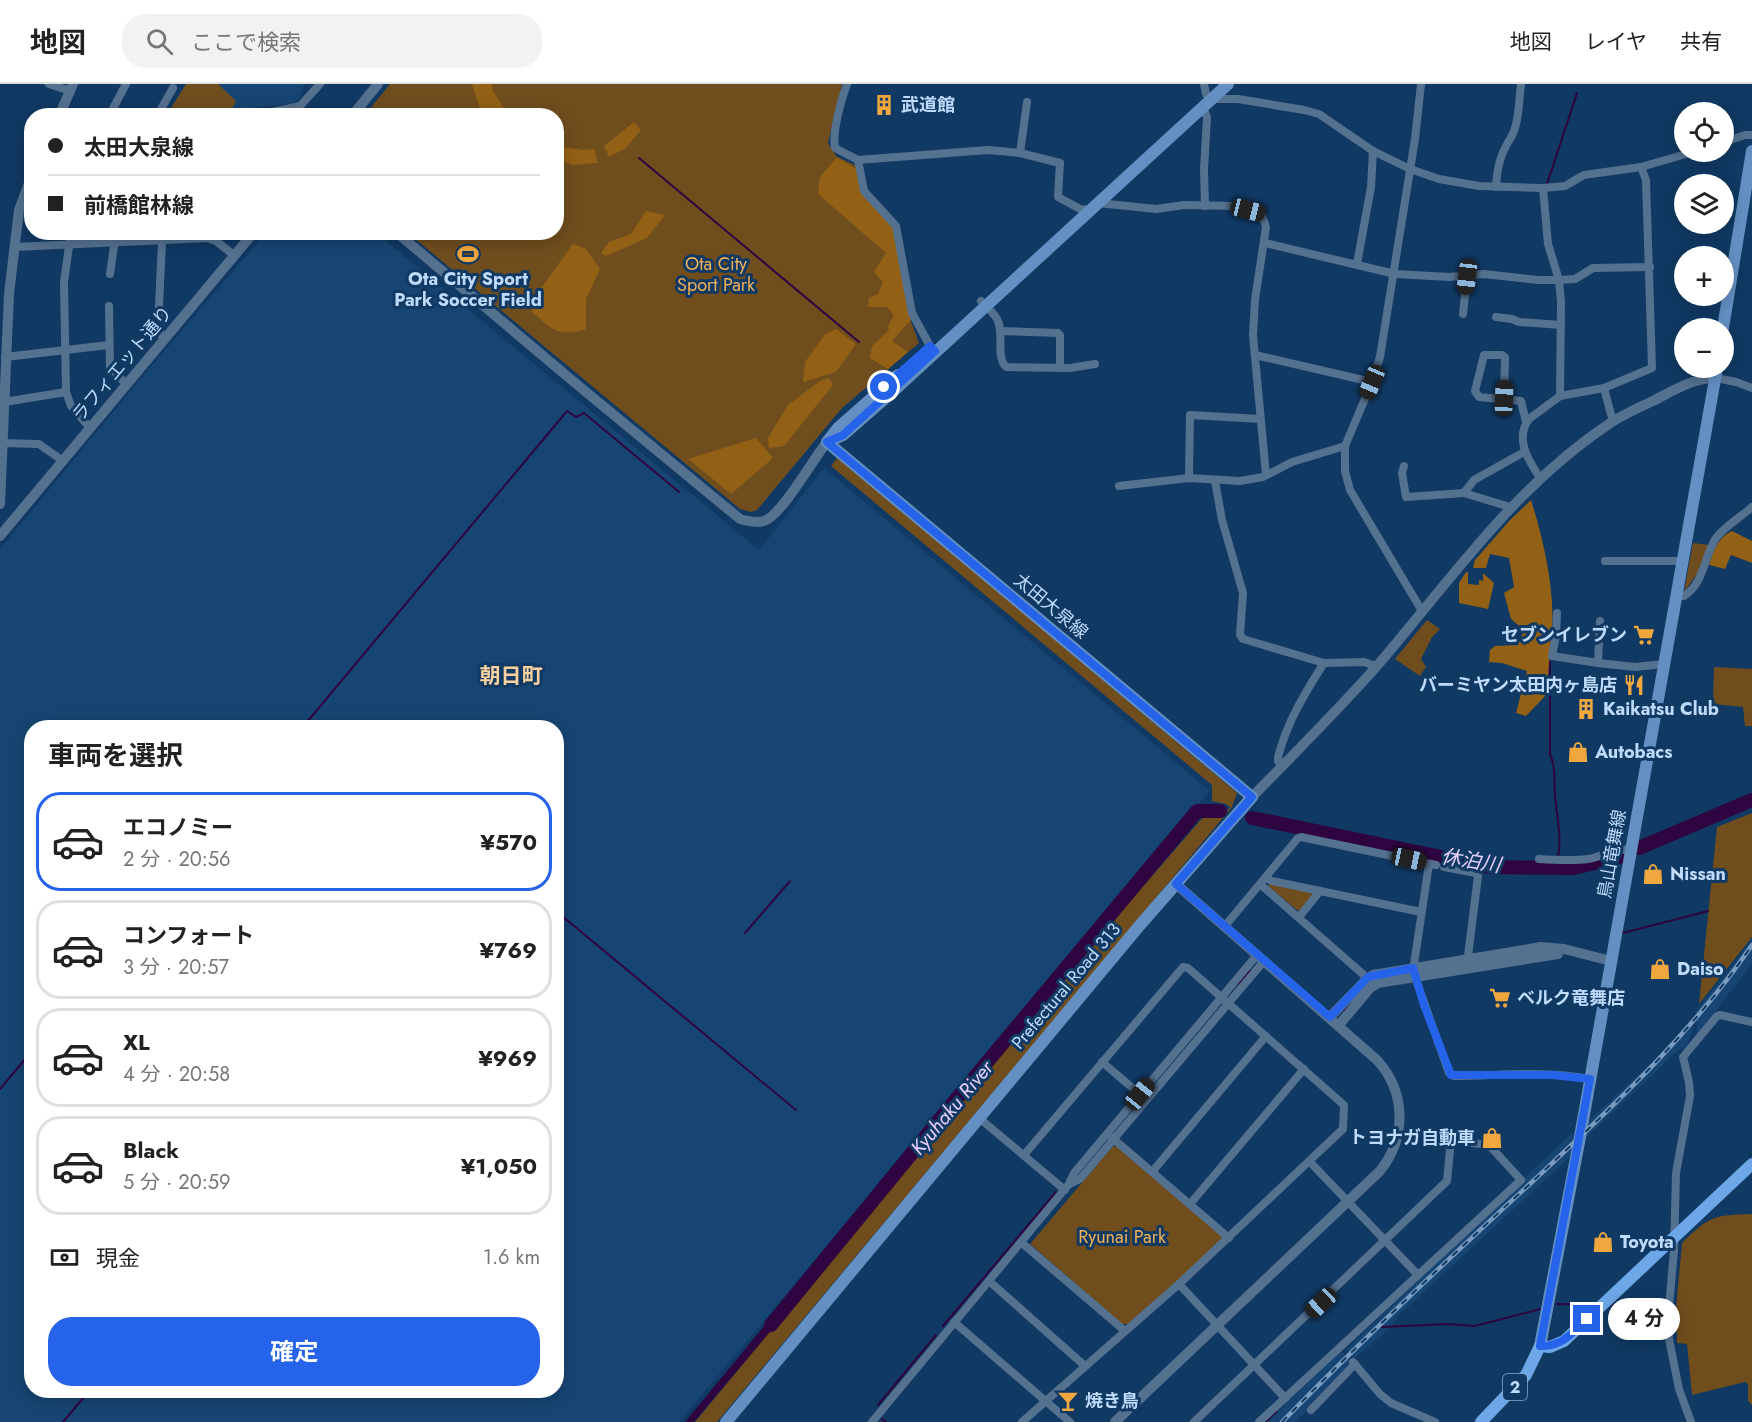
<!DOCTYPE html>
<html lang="ja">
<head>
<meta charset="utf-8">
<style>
	body { margin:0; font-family:Jost,"Noto Sans JP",sans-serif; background:#f2f2f2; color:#222; height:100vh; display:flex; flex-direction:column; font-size:22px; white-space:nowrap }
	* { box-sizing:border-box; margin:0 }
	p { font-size:20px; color:#767676 }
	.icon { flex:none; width:33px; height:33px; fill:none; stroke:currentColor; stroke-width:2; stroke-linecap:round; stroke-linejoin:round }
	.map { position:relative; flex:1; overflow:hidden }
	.panel { position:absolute; left:24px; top:636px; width:540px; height:678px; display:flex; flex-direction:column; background:#fff; border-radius:24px; box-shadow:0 3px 15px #0003 }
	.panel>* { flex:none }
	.top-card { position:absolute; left:24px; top:24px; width:540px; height:132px; border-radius:24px; box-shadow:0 3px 15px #0003; display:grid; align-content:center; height:132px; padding:0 24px; background:#fff }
	.tools { position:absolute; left:1674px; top:18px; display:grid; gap:12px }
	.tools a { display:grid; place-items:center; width:60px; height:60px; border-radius:50%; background:#fff; box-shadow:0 3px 15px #0003; font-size:30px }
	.end { position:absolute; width:27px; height:27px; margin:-14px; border:8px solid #2563eb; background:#fff; box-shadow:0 0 0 3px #fff }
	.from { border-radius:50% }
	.bubble { position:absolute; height:42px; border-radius:21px; background:#fff; box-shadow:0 3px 15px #0003; font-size:20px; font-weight:700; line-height:42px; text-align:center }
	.car { position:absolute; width:18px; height:36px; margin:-18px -9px; border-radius:8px; box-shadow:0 0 4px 2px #0007; background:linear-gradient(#222 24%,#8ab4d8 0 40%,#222 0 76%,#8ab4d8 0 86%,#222 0) }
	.top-card b { display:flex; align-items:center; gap:21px; height:57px; font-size:22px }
	.top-card b+b { border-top:2px solid #e0e0e0 }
	.top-card i { width:15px; height:15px; background:#222 }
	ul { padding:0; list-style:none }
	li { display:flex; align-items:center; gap:18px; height:99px; margin:0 12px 9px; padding:0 12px; border:3px solid #e0e0e0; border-radius:24px }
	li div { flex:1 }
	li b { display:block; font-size:22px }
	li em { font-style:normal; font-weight:700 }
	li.current { border-color:#2563eb }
	li>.icon { width:54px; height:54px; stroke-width:1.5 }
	h2 { padding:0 24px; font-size:27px; line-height:72px }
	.pay { display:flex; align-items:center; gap:15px; height:66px; padding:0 24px; font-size:22px }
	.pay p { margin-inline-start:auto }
	.button { display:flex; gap:12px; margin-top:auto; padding:12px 24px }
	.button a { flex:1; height:69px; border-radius:24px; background:#2563eb; color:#fff; font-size:24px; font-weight:700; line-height:69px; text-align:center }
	header { display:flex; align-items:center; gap:36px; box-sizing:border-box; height:84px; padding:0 30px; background:#fff; border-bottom:2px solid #e0e0e0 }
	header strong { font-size:28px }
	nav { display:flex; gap:33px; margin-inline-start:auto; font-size:21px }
	.search { width:420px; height:54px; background:#f2f2f2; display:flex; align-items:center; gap:15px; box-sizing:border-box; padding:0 21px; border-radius:24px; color:#767676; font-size:22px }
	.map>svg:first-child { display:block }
</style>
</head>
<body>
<header>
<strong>地図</strong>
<div class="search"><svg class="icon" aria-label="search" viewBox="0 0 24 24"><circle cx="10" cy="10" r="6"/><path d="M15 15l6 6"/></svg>ここで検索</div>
<nav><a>地図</a><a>レイヤ</a><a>共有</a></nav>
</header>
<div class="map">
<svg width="1752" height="1338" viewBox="0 0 1752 1338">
	<rect width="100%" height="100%" fill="#103963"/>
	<!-- built -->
	<g fill="#174573" fill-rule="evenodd">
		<path d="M218 0H304L299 15 293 19 231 26 236 17Z"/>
		<path d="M266 149H376L759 466 824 384 1210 707 1158 767 679 1338H0V465L146 288ZM32 644H556V1306H32Z"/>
		<path d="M1752 854V880L1696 952 1697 942 1695 928 1739 873Z"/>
		<path d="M1692 934 1693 945 1687 961 1676 968 1585 1055 1589 1036 1665 967Z"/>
		<path d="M1572 1049 1575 1051 1573 1064 1568 1075 1398 1232 1389 1245 1354 1275 1348 1268V1264Z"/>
		<path d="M1342 1267 1352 1279 1296 1338H1267L1285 1322V1318L1290 1313 1292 1314Z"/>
	</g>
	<!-- green -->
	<g fill="#704d1d">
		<path d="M186 0H218L236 17 231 27 203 31H169L168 29Z"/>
		<path d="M390 0H842L828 59 837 73 857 82 865 120 895 150 909 232 919 259 842 324 757 426 751 428 740 425 408 149 556 148V32H364Z"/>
		<path d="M838 373 1237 709 1232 723 717 1338H695L1038 923 1205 731H1224L1230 723 1226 720 1212 717V701L831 382Z"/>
		<path d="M1693 459 1709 461 1699 487 1684 508Z"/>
		<path d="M1427 536 1440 545 1432 553 1421 575 1426 583 1420 592 1395 575Z"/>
		<path d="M1714 583 1752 585V642H1745L1743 623 1713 620Z"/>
		<path d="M1752 729V853L1699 920 1717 743Z"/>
		<path d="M1269 800 1310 808 1313 811 1300 827 1297 826 1268 802Z"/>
		<path d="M1113 1062 1117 1063 1222 1151V1155L1175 1200 1129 1240H1122L1030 1160Z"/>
		<path d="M1752 1130V1321L1748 1317V1300L1745 1298 1692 1311 1687 1260 1677 1259 1676 1224 1682 1159C1709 1132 1714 1131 1752 1130Z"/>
	</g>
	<!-- forest -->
	<g fill="#926115">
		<path d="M472 0H492L493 7 508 31H488L480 25Z"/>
		<path d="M634 38 641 46 626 64 609 73 604 62Z"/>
		<path d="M557 62 583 66 595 65 597 79 572 81 557 74Z"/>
		<path d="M837 73 861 88 867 116 894 144 911 236 892 257 908 268 888 285 870 274 872 262 889 246 888 242 894 231 887 223H868L869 214 878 210 883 198 874 188 886 169 818 110 820 93Z"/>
		<path d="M646 127 665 131 647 154 606 172 601 169 609 158 631 150Z"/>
		<path d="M573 160 586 165 600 185 586 215V245C558 254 552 245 532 228L534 214Z"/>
		<path d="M836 245 856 260 836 288 803 298 805 278 825 250Z"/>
		<path d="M829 294 833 301 784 362 769 364 768 354 788 321 820 297Z"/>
		<path d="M756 354 773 374 731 410 688 375Z"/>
		<path d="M1531 416C1543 454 1555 505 1552 545 1550 567 1548 588 1547 610L1526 632 1516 629 1527 587 1502 579 1489 578 1490 566 1495 562 1518 561 1524 546 1511 535 1504 509 1514 503 1509 474 1490 470 1486 484H1473L1475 476 1510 436Z"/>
		<path d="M1732 447 1752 457V479L1731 471 1725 485 1709 481C1714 467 1717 454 1732 447Z"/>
		<path d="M1466 488H1468V500L1479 501V496L1483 497V489L1494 499 1488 525 1459 519V499Z"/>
	</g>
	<!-- water -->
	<path fill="#2e0540" d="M779 1224 785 1230 694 1338H685Z"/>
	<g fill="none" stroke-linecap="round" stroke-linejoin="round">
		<!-- stream -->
		<g stroke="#2e0540" stroke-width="2">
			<path d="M639 74 859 258"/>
			<path d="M1547 100 1577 9"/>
			<path d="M1550 578V670C1556 684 1554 697 1555 712 1557 734 1562 753 1558 774"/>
			<path d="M302 644 567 327 576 333 584 329 679 408"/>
			<path d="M556 827 796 1026"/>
			<path d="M745 849 790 797"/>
			<path d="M1623 849 1708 827"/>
			<path d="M1238 900 1250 887"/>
			<path d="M1344 927 1349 921"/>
			<path d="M0 1005 32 967"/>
			<path d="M1557 1220 1592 1221"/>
			<path d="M1613 1221 1664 1222"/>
			<path d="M943 1242 1056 1108"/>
			<path d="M1382 1243 1447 1240 1475 1242 1540 1225"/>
			<path d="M878 1321 936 1251"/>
			<path d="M882 1335 886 1338"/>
			<path d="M63 1338 90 1306"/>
			<path d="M1265 1338 1276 1328"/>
		</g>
		<!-- river -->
		<g stroke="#2e0540" stroke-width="14">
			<path d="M1252 734 1490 783 1574 784 1620 773"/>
			<path d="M1639 764 1752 716"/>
			<path d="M771 1241 958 1013 1197 727H1220"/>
		</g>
		<!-- minor -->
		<g stroke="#557190" stroke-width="8">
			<path d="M49 0 70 7"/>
			<path d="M847 0C841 16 832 48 835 64L858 76 988 66 1020 69 1060 79 1058 113 1080 125 1091 126"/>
			<path d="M1204 0 1206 10"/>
			<path d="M1421 0 1415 55 1380 273 1372 298 1345 362V387L1350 406 1422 527"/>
			<path d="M1211 15H1238L1304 26 1319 30 1373 67 1410 85 1439 95 1479 102 1543 104 1565 102 1584 91 1641 83 1693 68"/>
			<path d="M1203 22 1207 34 1204 86 1205 122"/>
			<path d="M109 32 126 0"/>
			<path d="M157 32 173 4"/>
			<path d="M253 32 300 22 320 0"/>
			<path d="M1724 58 1745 51H1752"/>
			<path d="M1020 69 1027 18"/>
			<path d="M858 76 864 107 896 142 912 229 930 262 935 267"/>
			<path d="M1496 103C1497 84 1500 71 1510 55 1519 42 1519 16 1521 0"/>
			<path d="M1098 119 1156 125 1184 121 1235 122 1261 129 1266 143 1255 216 1253 251 1266 391"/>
			<path d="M71 148 64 198 66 308 71 322 90 344"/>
			<path d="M1265 159 1395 190 1449 193 1484 190 1538 196H1559L1575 195 1593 184 1650 183"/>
			<path d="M15 163 207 154 216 157 235 172"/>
			<path d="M1357 180 1371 103 1373 67"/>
			<path d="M110 190 116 148"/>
			<path d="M981 217C986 222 994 229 997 235 1005 249 995 272 1006 283L1070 284 1095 280"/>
			<path d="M109 222 110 283 126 300"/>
			<path d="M1463 230 1467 193"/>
			<path d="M1496 233 1512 235 1519 238 1561 241"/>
			<path d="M1000 247 1058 249 1060 251V284"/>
			<path d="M164 256 158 244 162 157 165 148"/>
			<path d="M1255 271 1372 298"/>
			<path d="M5 273 109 261"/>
			<path d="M1716 294 1736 298 1752 304"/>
			<path d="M1560 312 1604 304"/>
			<path d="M1504 314 1505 273 1502 271H1484L1475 307 1479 313 1521 317 1526 338"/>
			<path d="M4 318 66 308"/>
			<path d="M1613 338 1604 304 1652 284 1646 96 1641 83"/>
			<path d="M2 359 39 360 63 377"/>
			<path d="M1404 382 1402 389 1406 413 1464 409"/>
			<path d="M1189 394 1190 331 1260 335"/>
			<path d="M1540 394C1529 377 1514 355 1529 335L1560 312 1561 218 1559 196 1548 160 1543 104"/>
			<path d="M1215 397 1222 436 1243 509 1240 551 1243 555 1324 579 1364 578 1376 582"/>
			<path d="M1119 402 1189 394 1240 397 1263 393 1292 378 1345 362"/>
			<path d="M1510 423 1464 409 1474 396 1524 368"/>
			<path d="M1605 477H1683"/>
			<path d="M1677 511 1684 512C1704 500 1704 472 1716 454 1725 442 1741 433 1752 423"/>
			<path d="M1557 529 1556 552 1552 572 1598 579"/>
			<path d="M1600 537 1598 579 1635 583 1664 580"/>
			<path d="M1282 683 1278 677V673C1287 638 1305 609 1324 579"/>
			<path d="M1539 775C1555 776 1572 777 1588 775 1601 773 1617 763 1631 766"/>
			<path d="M1429 780 1413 887 1449 989 1454 992C1498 992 1546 986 1590 995"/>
			<path d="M1444 783 1476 789 1478 792 1467 880"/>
			<path d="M1266 794 1272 797 1421 828"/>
			<path d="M1260 800 1373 899"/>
			<path d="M1299 833 1320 807"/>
			<path d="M1225 842 1298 754 1301 753 1436 781"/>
			<path d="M1102 978 1142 1012"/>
			<path d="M979 1034 1065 1106"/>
			<path d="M1110 1052 1229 1154"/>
			<path d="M1310 1078 1418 1191"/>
			<path d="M1152 1088 1266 952"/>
			<path d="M1070 1100 1080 1095 1264 877"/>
			<path d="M1190 1120 1304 985"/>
			<path d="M1022 1159 1125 1247"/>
			<path d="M989 1197 1085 1282"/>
			<path d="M1179 1200 1285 1314"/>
			<path d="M954 1238 1070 1338"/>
			<path d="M1353 1278 1380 1310 1391 1319 1435 1338"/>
			<path d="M1311 1326 1355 1280"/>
			<path d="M872 1338 1069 1100 1074 1089 1257 871"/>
			<path d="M1022 1338 1179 1200 1343 1045 1344 1021 1188 884 1183 883 1024 1071"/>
			<path d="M1194 1338 1447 1097 1451 1056"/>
			<path d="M1259 1338 1521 1096 1489 1061 1399 1050"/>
			<path d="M1691 1338 1679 1305 1669 1255V1223L1674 1167 1676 1089 1690 1012 1689 998 1683 973 1717 932 1720 931 1752 938"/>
		</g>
		<!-- tertiary -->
		<g stroke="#557190" stroke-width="10">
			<path d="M59 32 73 0"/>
			<path d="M352 32 378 0"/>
			<path d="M396 148 574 298 740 435C747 437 756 439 764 437 782 431 813 375 827 358"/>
			<path d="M0 420 9 210 19 126 32 91"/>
			<path d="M0 452 254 148"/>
			<path d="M1252 713C1294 670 1337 627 1377 582 1450 497 1514 403 1609 340 1622 331 1638 324 1653 317 1673 307 1692 294 1716 294"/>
			<path d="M1330 933 1366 896 1373 891 1541 863 1564 865 1611 877"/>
			<path d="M1339 941 1370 904 1378 899 1558 870"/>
			<path d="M1115 1338 1380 1087C1407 1053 1406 1008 1377 976L1176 800"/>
		</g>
		<!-- secondary -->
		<g stroke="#638fc2" stroke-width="12">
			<path d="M1723 244 1752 67"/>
			<path d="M828 357 838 344 898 291"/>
			<path d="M827 358 843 351 890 310 1228 0"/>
			<path d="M1540 1262 1580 1053 1717 284"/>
			<path d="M726 1338 1140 841 1252 713 827 358"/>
		</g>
		<!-- primary -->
		<path stroke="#6da7e7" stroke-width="12" d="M1481 1338 1526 1291 1540 1262 1550 1263 1564 1257 1752 1080"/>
		<defs>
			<path id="rail" d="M1282 1338C1363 1255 1447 1176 1532 1098 1611 1024 1691 951 1752 861"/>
		</defs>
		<!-- rail casing -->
		<use href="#rail" stroke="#799bbf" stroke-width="4.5"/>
		<!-- rail -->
		<use href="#rail" stroke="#103963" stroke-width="2" stroke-dasharray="7" stroke-linecap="butt"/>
	</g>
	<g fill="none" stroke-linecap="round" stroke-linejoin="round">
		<!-- route -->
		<path stroke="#2563eb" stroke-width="8" d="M884 303 930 262 935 267 843 351 827 358 1252 713 1176 800 1330 933 1368 893 1413 884 1424 921 1451 991H1553L1590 995 1540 1262C1562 1263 1572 1249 1587 1235"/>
	</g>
	<!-- icons -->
	<defs>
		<symbol id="building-bare" viewBox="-9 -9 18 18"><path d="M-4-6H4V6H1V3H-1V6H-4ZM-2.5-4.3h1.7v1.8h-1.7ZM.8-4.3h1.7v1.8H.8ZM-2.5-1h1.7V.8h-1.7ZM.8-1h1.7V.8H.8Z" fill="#efa73e" stroke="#103963" stroke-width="2.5" paint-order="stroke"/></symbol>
		<symbol id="stadium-bare" viewBox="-9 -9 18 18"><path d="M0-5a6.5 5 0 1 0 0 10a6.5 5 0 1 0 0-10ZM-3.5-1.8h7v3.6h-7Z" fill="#efa73e" stroke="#103963" stroke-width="2.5" paint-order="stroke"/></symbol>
		<symbol id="supermarket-bare" viewBox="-9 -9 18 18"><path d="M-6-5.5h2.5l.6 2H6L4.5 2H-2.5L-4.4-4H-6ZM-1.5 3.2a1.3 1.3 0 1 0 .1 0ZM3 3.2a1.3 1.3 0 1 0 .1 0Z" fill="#efa73e" stroke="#103963" stroke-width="2.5" paint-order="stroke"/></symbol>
		<symbol id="restaurant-bare" viewBox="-9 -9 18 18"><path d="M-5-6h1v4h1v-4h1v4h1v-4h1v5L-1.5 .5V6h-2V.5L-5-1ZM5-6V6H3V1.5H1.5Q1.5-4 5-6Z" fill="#efa73e" stroke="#103963" stroke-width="2.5" paint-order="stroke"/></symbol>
		<symbol id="shop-bare" viewBox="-9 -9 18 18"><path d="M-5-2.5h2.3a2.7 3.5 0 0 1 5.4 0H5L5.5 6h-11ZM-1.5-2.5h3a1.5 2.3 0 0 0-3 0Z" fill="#efa73e" stroke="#103963" stroke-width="2.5" paint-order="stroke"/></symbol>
		<symbol id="bar-bare" viewBox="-9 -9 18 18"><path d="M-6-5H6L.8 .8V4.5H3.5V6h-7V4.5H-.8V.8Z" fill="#efa73e" stroke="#103963" stroke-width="2.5" paint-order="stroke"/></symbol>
	</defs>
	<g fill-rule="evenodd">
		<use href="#building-bare" x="869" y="6" width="30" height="30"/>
		<use href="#stadium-bare" x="453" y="155" width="30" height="30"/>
		<use href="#supermarket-bare" x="1629" y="536" width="30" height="30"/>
		<use href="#restaurant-bare" x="1619" y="586" width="30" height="30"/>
		<use href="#building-bare" x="1571" y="610" width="30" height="30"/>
		<use href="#shop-bare" x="1563" y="653" width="30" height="30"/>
		<use href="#shop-bare" x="1638" y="775" width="30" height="30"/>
		<use href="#shop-bare" x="1645" y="870" width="30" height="30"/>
		<use href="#supermarket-bare" x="1485" y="899" width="30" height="30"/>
		<use href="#shop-bare" x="1477" y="1039" width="30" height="30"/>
		<use href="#shop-bare" x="1588" y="1143" width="30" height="30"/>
		<use href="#bar-bare" x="1053" y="1302" width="30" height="30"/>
	</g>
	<g text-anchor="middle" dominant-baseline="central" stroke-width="6" stroke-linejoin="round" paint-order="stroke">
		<!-- shield labels -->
		<rect fill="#103963" stroke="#8aaacd" stroke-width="1.5" x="1503" y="1290" width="24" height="26" rx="4.5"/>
		<g font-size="16" font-weight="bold" fill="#bfdbfb">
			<text x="1515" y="1303">2</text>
		</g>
		<!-- poi labels -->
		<g font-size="18" font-weight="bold" fill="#bfdbfb" stroke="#103963" text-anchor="start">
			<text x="901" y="21">武道館</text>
			<text x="468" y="195" text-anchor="middle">Ota City Sport<tspan x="468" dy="21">Park Soccer Field</tspan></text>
			<text x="1627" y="551" text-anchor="end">セブンイレブン</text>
			<text x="1617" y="601" text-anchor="end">バーミヤン太田内ヶ島店</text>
			<text x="1603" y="625">Kaikatsu Club</text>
			<text x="1595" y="668">Autobacs</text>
			<text x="1670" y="790">Nissan</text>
			<text x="1677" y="885">Daiso</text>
			<text x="1517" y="914">ベルク竜舞店</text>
			<text x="1475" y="1054" text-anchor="end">トヨナガ自動車</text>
			<text x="1620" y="1158">Toyota</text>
			<text x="1085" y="1317">焼き鳥</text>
		</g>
		<!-- park labels -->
		<g font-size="18" fill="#f3b158" stroke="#103963">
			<text x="716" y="180">Ota City<tspan x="716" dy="21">Sport Park</tspan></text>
			<text x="1122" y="1153">Ryunai Park</text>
		</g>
		<!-- street labels -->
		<g font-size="18" fill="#bfdbfb" stroke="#103963">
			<text transform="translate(122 280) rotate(-50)">ラフィエット通り</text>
			<text transform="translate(1051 522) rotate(40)">太田大泉線</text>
			<text transform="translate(1612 770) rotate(-80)">鳥山竜舞線</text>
			<text transform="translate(1066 902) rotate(-50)">Prefectural Road 313</text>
		</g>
		<!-- water labels -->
		<g font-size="20" font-style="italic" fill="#ead0fc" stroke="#103963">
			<text transform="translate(1471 777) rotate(9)">休泊川</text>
			<text transform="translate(952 1024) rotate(-50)">Kyuhaku River</text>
		</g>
		<!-- quarter labels -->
		<g font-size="21" font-weight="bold" fill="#fbd29f" stroke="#103963">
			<text x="511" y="592">朝日町</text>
		</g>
	</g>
</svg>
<div class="tools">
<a><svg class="icon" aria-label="locate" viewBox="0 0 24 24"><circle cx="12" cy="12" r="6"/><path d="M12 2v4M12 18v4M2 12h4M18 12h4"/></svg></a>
<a><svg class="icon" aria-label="layers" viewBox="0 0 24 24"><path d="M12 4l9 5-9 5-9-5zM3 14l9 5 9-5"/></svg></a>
<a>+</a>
<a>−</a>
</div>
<i class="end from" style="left:884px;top:303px"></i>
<i class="end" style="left:1587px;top:1235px"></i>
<div class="bubble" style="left:1608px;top:1214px;width:72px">4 分</div>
<i class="car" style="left:1248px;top:126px;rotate:104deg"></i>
<i class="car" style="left:1467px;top:193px;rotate:187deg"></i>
<i class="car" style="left:1372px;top:298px;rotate:203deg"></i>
<i class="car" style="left:1504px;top:314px;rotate:2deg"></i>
<i class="car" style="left:1409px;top:775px;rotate:102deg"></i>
<i class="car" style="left:1140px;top:1010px;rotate:39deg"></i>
<i class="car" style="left:1321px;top:1219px;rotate:227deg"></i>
<div class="top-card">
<b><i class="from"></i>太田大泉線</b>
<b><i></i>前橋館林線</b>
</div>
<section class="panel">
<h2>車両を選択</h2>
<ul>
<li class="current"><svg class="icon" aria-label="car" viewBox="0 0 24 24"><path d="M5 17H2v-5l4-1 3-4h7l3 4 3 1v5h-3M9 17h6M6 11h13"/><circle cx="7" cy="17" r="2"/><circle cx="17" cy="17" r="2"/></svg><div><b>エコノミー</b><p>2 分 · 20:56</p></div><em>¥570</em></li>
<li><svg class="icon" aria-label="car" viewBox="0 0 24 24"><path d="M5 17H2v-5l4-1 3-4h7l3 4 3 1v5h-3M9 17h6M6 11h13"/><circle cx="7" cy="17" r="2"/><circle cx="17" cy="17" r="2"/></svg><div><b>コンフォート</b><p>3 分 · 20:57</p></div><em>¥769</em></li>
<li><svg class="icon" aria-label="car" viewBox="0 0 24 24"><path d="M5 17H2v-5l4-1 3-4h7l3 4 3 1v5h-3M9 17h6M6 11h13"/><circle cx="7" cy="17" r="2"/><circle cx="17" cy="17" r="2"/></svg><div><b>XL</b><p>4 分 · 20:58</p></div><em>¥969</em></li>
<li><svg class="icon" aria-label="car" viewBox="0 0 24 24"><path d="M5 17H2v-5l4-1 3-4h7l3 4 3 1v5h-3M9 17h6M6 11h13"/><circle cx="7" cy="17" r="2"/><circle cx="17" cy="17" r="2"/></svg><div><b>Black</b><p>5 分 · 20:59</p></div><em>¥1,050</em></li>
</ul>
<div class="pay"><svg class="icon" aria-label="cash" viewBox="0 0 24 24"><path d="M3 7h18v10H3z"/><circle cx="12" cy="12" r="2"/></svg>現金<p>1.6 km</p></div>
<div class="button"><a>確定</a></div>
</section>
</div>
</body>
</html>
